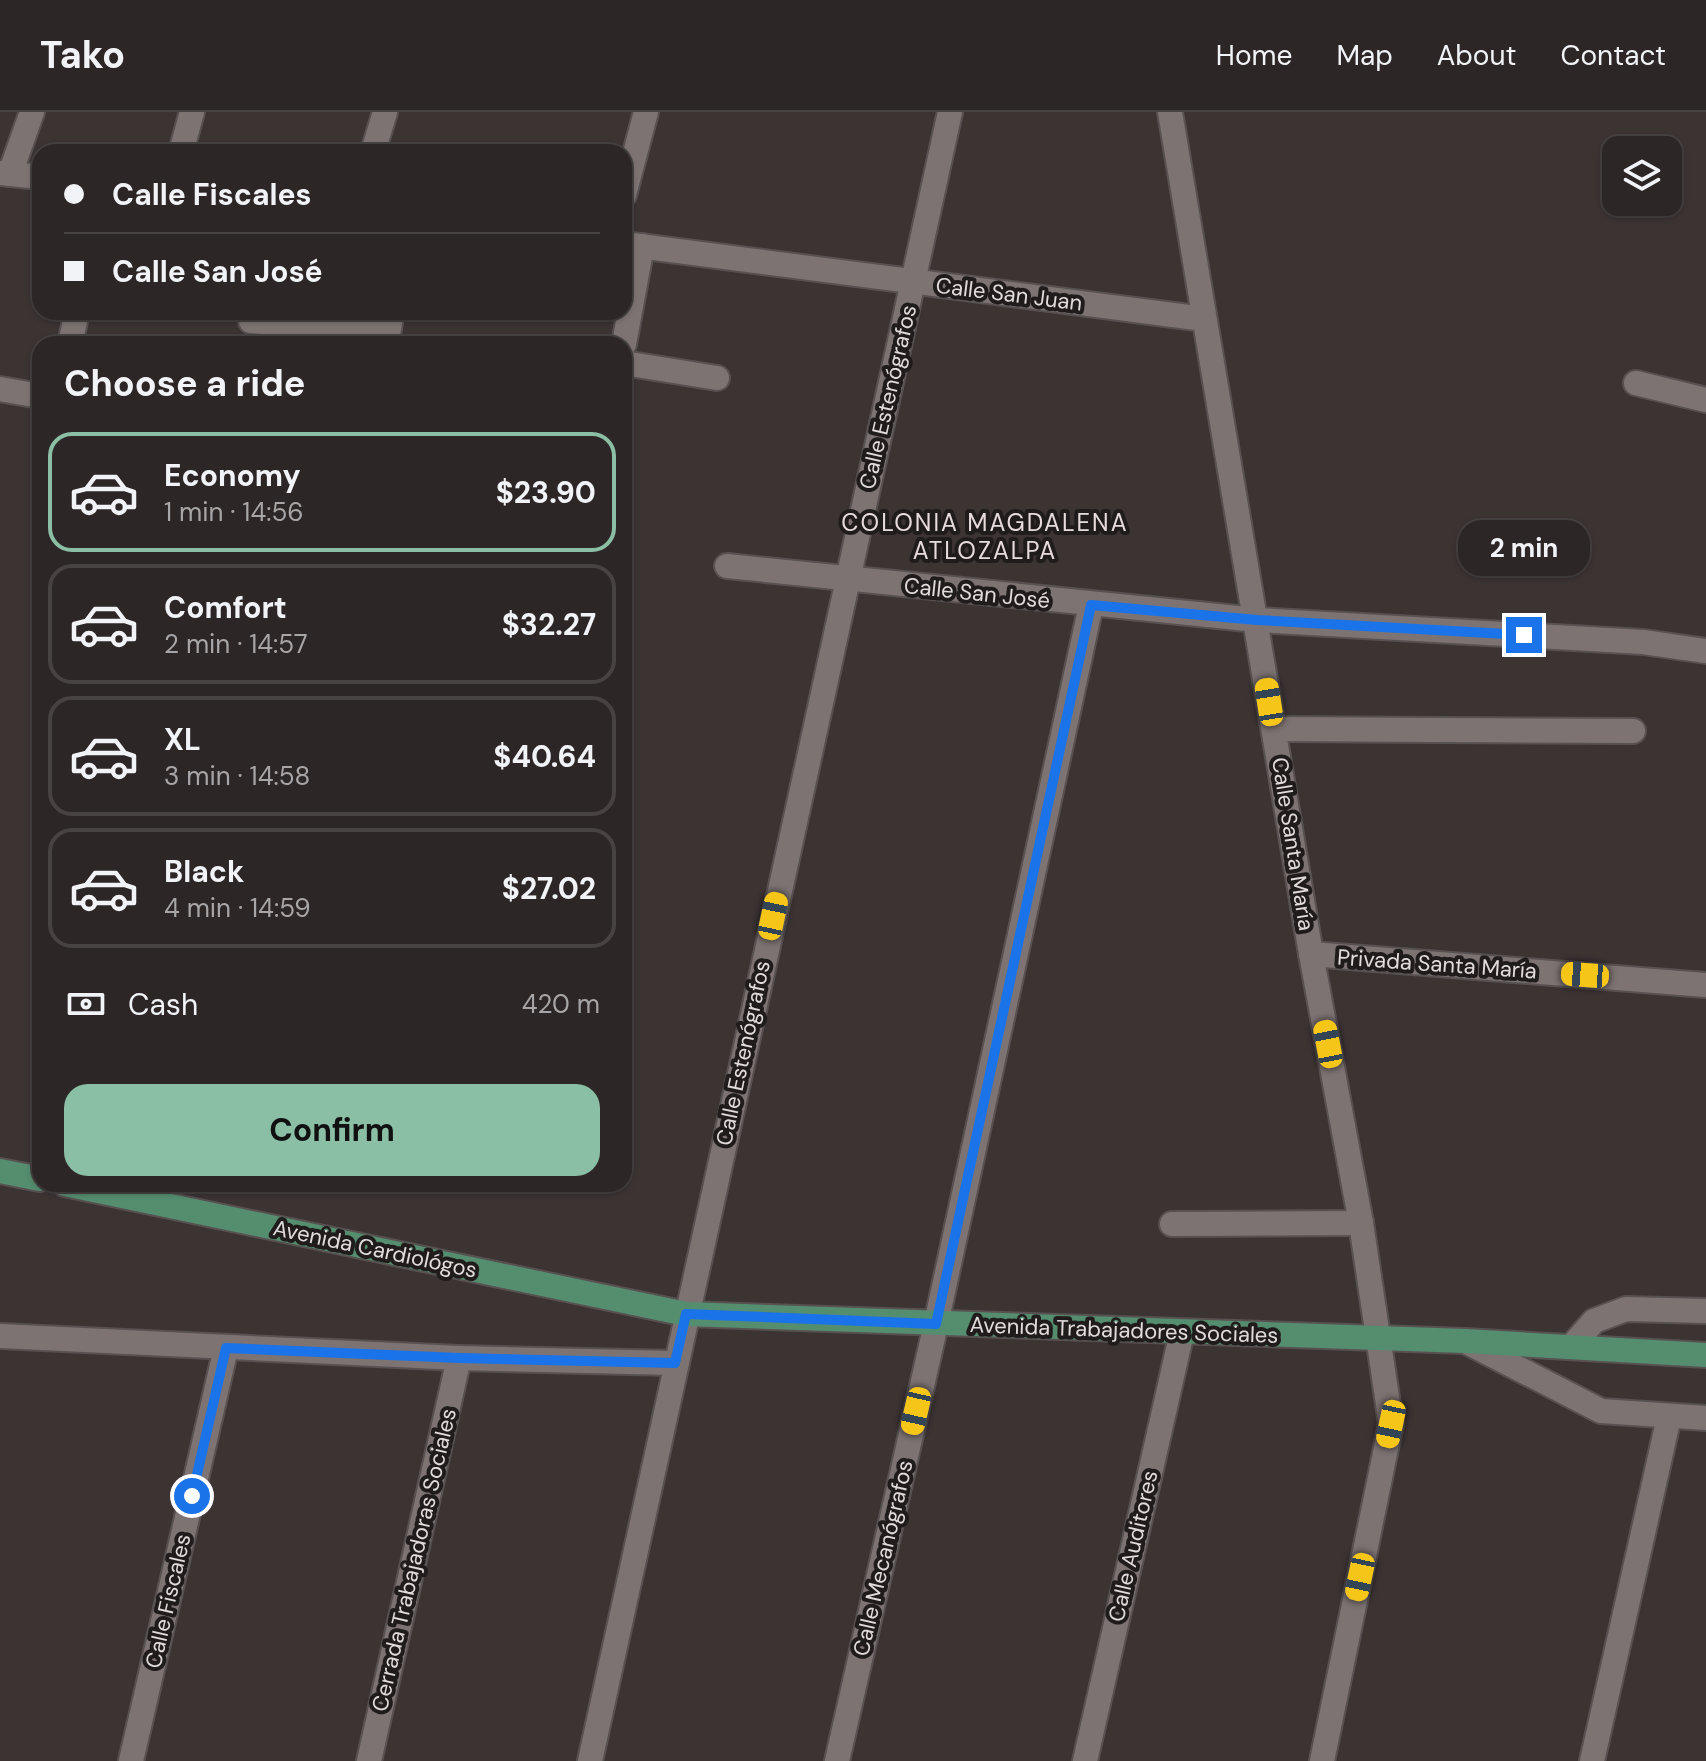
<!DOCTYPE html>
<html lang="en">
<head>
<meta charset="utf-8">
<style>
	body { margin:0; font-family:"DM Sans",sans-serif; background:#393232; color:#f1f3f6; height:100vh; display:flex; flex-direction:column; font-size:30px; white-space:nowrap }
	* { box-sizing:border-box; margin:0 }
	p { font-size:26px; color:#a7a5a7 }
	.icon { flex:none; width:44px; height:44px; fill:none; stroke:currentColor; stroke-width:2; stroke-linecap:round; stroke-linejoin:round }
	.map { position:relative; flex:1; overflow:hidden }
	.panel { position:absolute; left:32px; top:224px; width:600px; height:856px; display:flex; flex-direction:column; background:#2d2626; border-radius:24px; box-shadow:0 2px 6px #0004,0 0 0 2px #484343 }
	.panel>* { flex:none }
	.hud { position:absolute; left:32px; top:32px; width:600px; height:176px; border-radius:24px; box-shadow:0 2px 6px #0004,0 0 0 2px #484343; display:grid; align-content:center; height:176px; padding:0 32px; background:#2d2626 }
	.buttons { position:absolute; left:1602px; top:24px; display:grid; gap:16px }
	.buttons a { display:grid; place-items:center; width:80px; height:80px; border-radius:16px; background:#2d2626; box-shadow:0 2px 6px #0004,0 0 0 2px #484343; font-size:40px }
	.end { position:absolute; width:36px; height:36px; margin:-18px; border:10px solid #1a73e8; background:#fff; box-shadow:0 0 0 4px #fff }
	.from { border-radius:50% }
	.bubble { position:absolute; height:56px; border-radius:24px; background:#2d2626; box-shadow:0 2px 6px #0004,0 0 0 2px #484343; font-size:26px; font-weight:700; line-height:56px; text-align:center }
	.car { position:absolute; width:24px; height:48px; margin:-24px -12px; border-radius:10px; box-shadow:0 0 6px 2px #0007; background:linear-gradient(#f5c518 24%,#345 0 40%,#f5c518 0 76%,#345 0 86%,#f5c518 0) }
	.hud b { display:flex; align-items:center; gap:28px; height:76px; font-size:30px }
	.hud b+b { border-top:2px solid #484343 }
	.hud i { width:20px; height:20px; background:#f1f3f6 }
	ul { padding:0; list-style:none }
	li { display:flex; align-items:center; gap:24px; height:120px; margin:0 16px 12px; padding:0 16px; border:4px solid #484343; border-radius:24px }
	li div { flex:1 }
	li b { display:block; font-size:30px }
	li em { font-style:normal; font-weight:700 }
	li.on { border-color:#8abfa5 }
	li>.icon { width:72px; height:72px; stroke-width:1.5 }
	h2 { padding:0 32px; font-size:36px; line-height:96px }
	.pay { display:flex; align-items:center; gap:20px; height:88px; padding:0 32px; font-size:30px }
	.pay p { margin-inline-start:auto }
	.button { display:flex; gap:16px; margin-top:auto; padding:16px 32px }
	.button a { flex:1; height:92px; border-radius:24px; background:#8abfa5; color:#111; font-size:32px; font-weight:700; line-height:92px; text-align:center }
	header { display:flex; align-items:center; gap:48px; box-sizing:border-box; height:112px; padding:0 40px; background:#2d2626; border-bottom:2px solid #484343 }
	header strong { font-size:38px }
	nav { display:flex; gap:44px; margin-inline-start:auto; font-size:28px }
	.map>svg:first-child { display:block }
</style>
</head>
<body>
<header>
<strong>Tako</strong>
<nav><a>Home</a><a>Map</a><a>About</a><a>Contact</a></nav>
</header>
<div class="map">
<svg width="1706" height="1649" viewBox="0 0 1706 1649">
	<rect width="100%" height="100%" fill="#3c3333"/>
	<g fill="none" stroke-linecap="round" stroke-linejoin="round">
		<defs>
			<g id="minor">
				<path d="M1170 0 1311 842 1361 1111 1391 1312 1322 1649"/>
				<path d="M181 40 192 0"/>
				<path d="M373 40 385 0"/>
				<path d="M0 61 40 65"/>
				<path d="M10 62 32 0"/>
				<path d="M624 83 646 0"/>
				<path d="M624 132 1204 207"/>
				<path d="M251 209 388 222 392 200"/>
				<path d="M70 232 77 200"/>
				<path d="M624 232 642 134"/>
				<path d="M624 251 717 266"/>
				<path d="M1636 271 1706 288"/>
				<path d="M0 277 40 284"/>
				<path d="M727 454 1257 508 1643 530 1706 539"/>
				<path d="M1274 617 1633 619"/>
				<path d="M1311 842 1706 873"/>
				<path d="M1172 1112 1361 1111"/>
				<path d="M0 1224 459 1246 675 1251"/>
				<path d="M1465 1229 1601 1299 1706 1306"/>
				<path d="M1572 1234 1594 1209 1626 1197 1706 1199"/>
				<path d="M131 1649 226 1236"/>
				<path d="M369 1649 459 1246"/>
				<path d="M590 1649 950 0"/>
				<path d="M837 1649 936 1212 1091 493"/>
				<path d="M1085 1649 1182 1220"/>
				<path d="M1592 1649 1669 1305"/>
			</g>
			<g id="major">
				<path d="M0 1059 40 1067"/>
				<path d="M65 1072 686 1202 1465 1229 1706 1243"/>
			</g>
		</defs>
		<!-- minor casing -->
		<use href="#minor" stroke="#585151" stroke-width="28"/>
		<!-- major casing -->
		<use href="#major" stroke="#585151" stroke-width="28"/>
		<!-- minor -->
		<use href="#minor" stroke="#7d7373" stroke-width="24"/>
		<!-- major -->
		<use href="#major" stroke="#558d6f" stroke-width="24"/>
	</g>
	<g fill="none" stroke-linecap="round" stroke-linejoin="round">
		<!-- route -->
		<path stroke="#1a73e8" stroke-width="10" d="M192 1384 226 1236 459 1246 675 1251 686 1202 936 1212 1091 493 1257 508 1524 523"/>
	</g>
	<g text-anchor="middle" dominant-baseline="central" stroke-width="8" stroke-linejoin="round" paint-order="stroke">
		<!-- street labels -->
		<g font-size="22" fill="#e1dbdb" stroke="#201c1c">
			<text transform="translate(1009 182) rotate(7)">Calle San Juan</text>
			<text transform="translate(888 285) rotate(-77)">Calle Estenógrafos</text>
			<text transform="translate(977 481) rotate(6)">Calle San José</text>
			<text transform="translate(1293 732) rotate(81)">Calle Santa María</text>
			<text transform="translate(1437 852) rotate(4)">Privada Santa María</text>
			<text transform="translate(743 941) rotate(-78)">Calle Estenógrafos</text>
			<text transform="translate(375 1137) rotate(12)">Avenida Cardiológos</text>
			<text transform="translate(1124 1218) rotate(2)">Avenida Trabajadores Sociales</text>
			<text transform="translate(1133 1434) rotate(-77)">Calle Auditores</text>
			<text transform="translate(883 1446) rotate(-77)">Calle Mecanógrafos</text>
			<text transform="translate(414 1448) rotate(-77)">Cerrada Trabajadoras Sociales</text>
			<text transform="translate(168 1489) rotate(-77)">Calle Fiscales</text>
		</g>
		<!-- neighbourhood labels -->
		<g font-size="24" letter-spacing="2" fill="#e7dcdc" stroke="#201c1c">
			<text x="985" y="410">COLONIA MAGDALENA<tspan x="985" dy="28">ATLOZALPA</tspan></text>
		</g>
	</g>
</svg>
<div class="buttons">
<a><svg class="icon" aria-label="layers" viewBox="0 0 24 24"><path d="M12 4l9 5-9 5-9-5zM3 14l9 5 9-5"/></svg></a>
</div>
<i class="end from" style="left:192px;top:1384px"></i>
<i class="end" style="left:1524px;top:523px"></i>
<div class="bubble" style="left:1458px;top:408px;width:132px">2 min</div>
<i class="car" style="left:1269px;top:590px;rotate:351deg"></i>
<i class="car" style="left:773px;top:804px;rotate:12deg"></i>
<i class="car" style="left:1585px;top:863px;rotate:274deg"></i>
<i class="car" style="left:1328px;top:932px;rotate:349deg"></i>
<i class="car" style="left:916px;top:1299px;rotate:193deg"></i>
<i class="car" style="left:1391px;top:1312px;rotate:192deg"></i>
<i class="car" style="left:1360px;top:1465px;rotate:192deg"></i>
<div class="hud">
<b><i class="from"></i>Calle Fiscales</b>
<b><i></i>Calle San José</b>
</div>
<section class="panel">
<h2>Choose a ride</h2>
<ul>
<li class="on"><svg class="icon" aria-label="car" viewBox="0 0 24 24"><path d="M5 17H2v-5l4-1 3-4h7l3 4 3 1v5h-3M9 17h6M6 11h13"/><circle cx="7" cy="17" r="2"/><circle cx="17" cy="17" r="2"/></svg><div><b>Economy</b><p>1 min · 14:56</p></div><em>$23.90</em></li>
<li><svg class="icon" aria-label="car" viewBox="0 0 24 24"><path d="M5 17H2v-5l4-1 3-4h7l3 4 3 1v5h-3M9 17h6M6 11h13"/><circle cx="7" cy="17" r="2"/><circle cx="17" cy="17" r="2"/></svg><div><b>Comfort</b><p>2 min · 14:57</p></div><em>$32.27</em></li>
<li><svg class="icon" aria-label="car" viewBox="0 0 24 24"><path d="M5 17H2v-5l4-1 3-4h7l3 4 3 1v5h-3M9 17h6M6 11h13"/><circle cx="7" cy="17" r="2"/><circle cx="17" cy="17" r="2"/></svg><div><b>XL</b><p>3 min · 14:58</p></div><em>$40.64</em></li>
<li><svg class="icon" aria-label="car" viewBox="0 0 24 24"><path d="M5 17H2v-5l4-1 3-4h7l3 4 3 1v5h-3M9 17h6M6 11h13"/><circle cx="7" cy="17" r="2"/><circle cx="17" cy="17" r="2"/></svg><div><b>Black</b><p>4 min · 14:59</p></div><em>$27.02</em></li>
</ul>
<div class="pay"><svg class="icon" aria-label="cash" viewBox="0 0 24 24"><path d="M3 7h18v10H3z"/><circle cx="12" cy="12" r="2"/></svg>Cash<p>420 m</p></div>
<div class="button"><a>Confirm</a></div>
</section>
</div>
</body>
</html>
